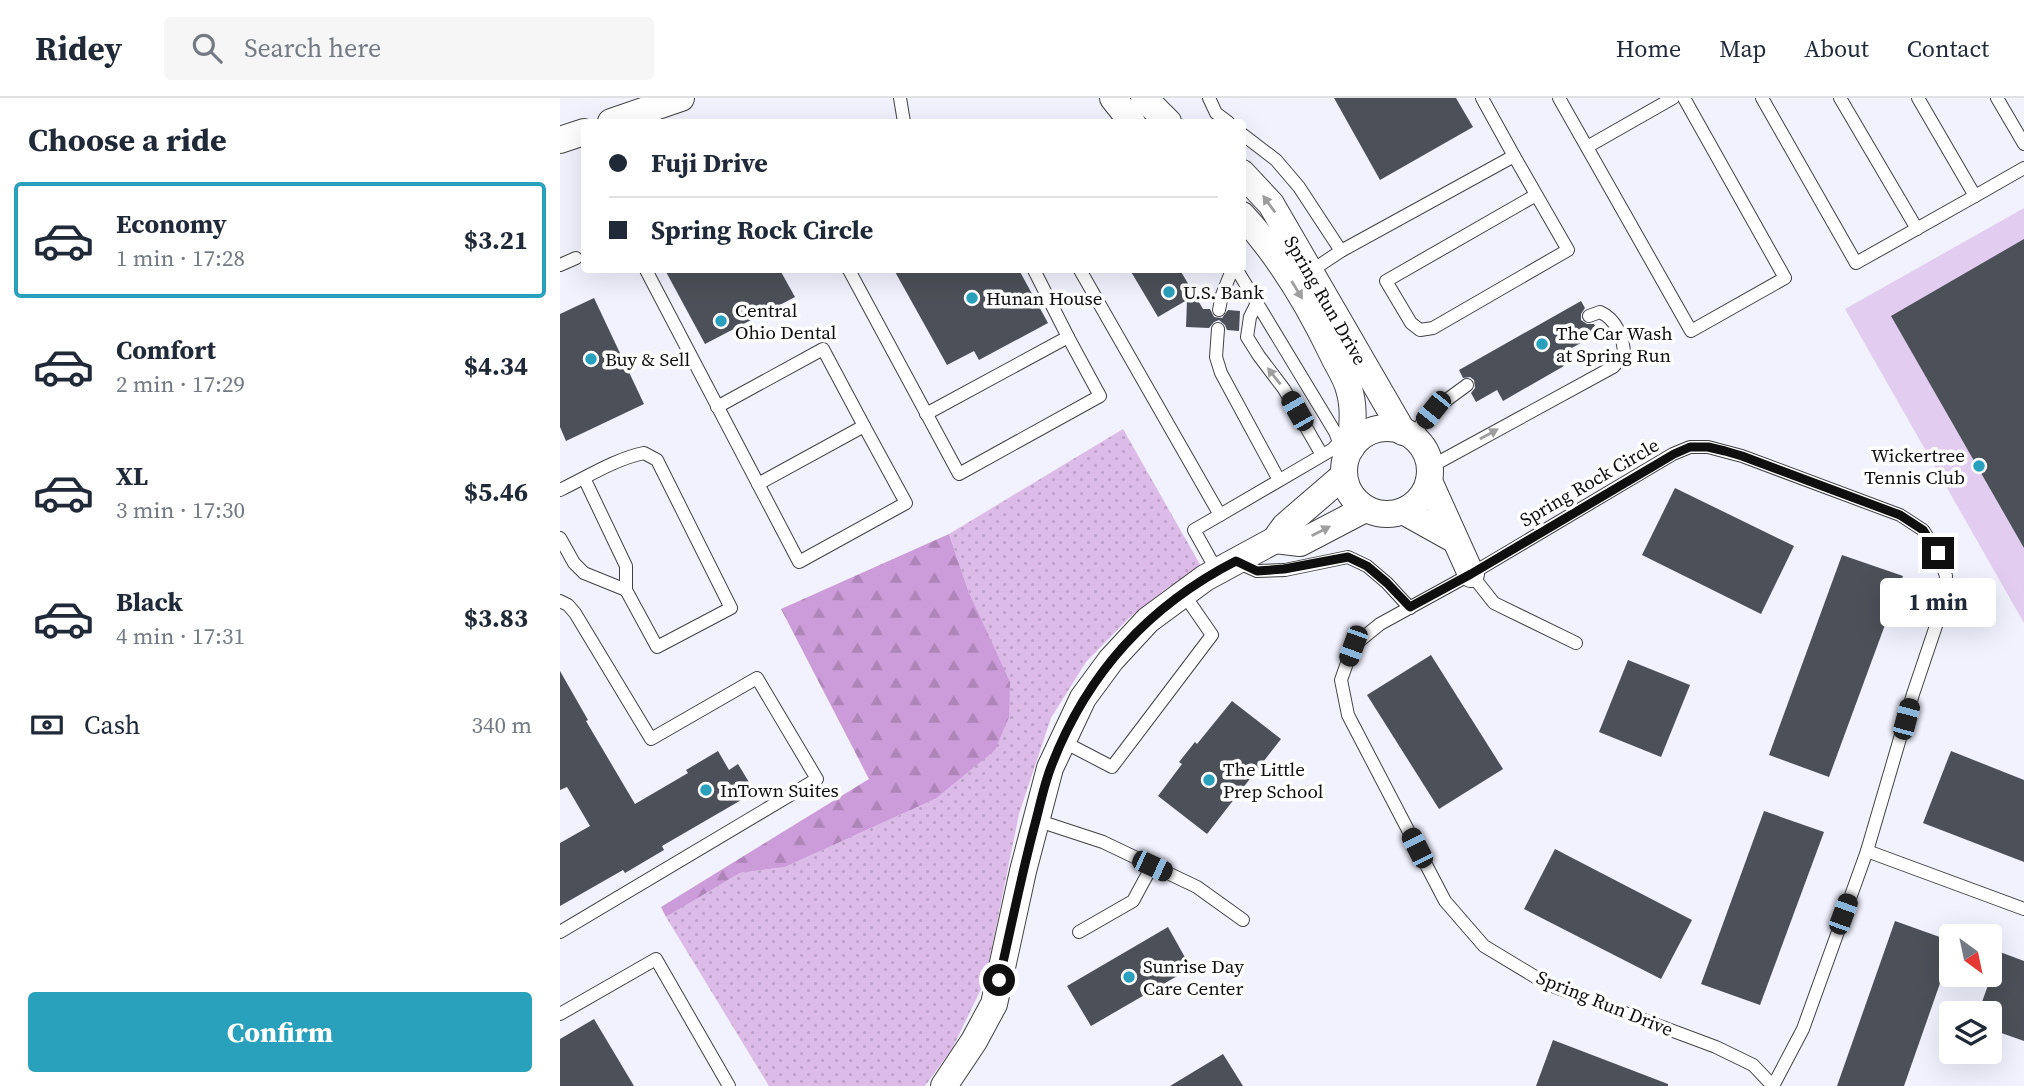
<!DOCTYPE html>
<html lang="en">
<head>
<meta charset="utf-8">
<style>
	body { margin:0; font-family:"Source Serif 4",serif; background:#f6f6f7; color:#1f2937; height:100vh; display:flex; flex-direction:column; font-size:26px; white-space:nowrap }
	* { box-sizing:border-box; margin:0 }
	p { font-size:23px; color:#747a83 }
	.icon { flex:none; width:38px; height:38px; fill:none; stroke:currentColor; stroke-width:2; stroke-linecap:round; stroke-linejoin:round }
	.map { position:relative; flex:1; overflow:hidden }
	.sheet { display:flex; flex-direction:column; background:#fff; width:560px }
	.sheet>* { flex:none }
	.guide { position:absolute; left:21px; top:21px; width:665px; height:154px; border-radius:7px; box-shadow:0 7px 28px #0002; display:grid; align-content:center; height:154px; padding:0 28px; background:#fff }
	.needle { width:46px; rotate:147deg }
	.tools { position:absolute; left:1379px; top:826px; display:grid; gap:14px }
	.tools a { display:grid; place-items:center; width:63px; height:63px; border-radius:7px; background:#fff; box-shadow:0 7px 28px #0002; font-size:35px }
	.end { position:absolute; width:32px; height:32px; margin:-16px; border:9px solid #0f0f0f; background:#fff; box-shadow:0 0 0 4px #fff }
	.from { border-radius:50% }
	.bubble { position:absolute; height:49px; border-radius:7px; background:#fff; box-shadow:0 7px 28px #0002; font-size:23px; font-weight:700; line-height:49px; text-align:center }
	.car { position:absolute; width:21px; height:42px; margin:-21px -10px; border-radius:9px; box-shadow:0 0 5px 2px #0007; background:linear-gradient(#222 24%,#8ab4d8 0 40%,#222 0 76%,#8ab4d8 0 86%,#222 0) }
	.guide b { display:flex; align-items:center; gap:24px; height:66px; font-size:26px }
	.guide b+b { border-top:2px solid #e0e1e3 }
	.guide i { width:18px; height:18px; background:#1f2937 }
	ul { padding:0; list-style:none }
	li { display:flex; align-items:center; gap:21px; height:116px; margin:0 14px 10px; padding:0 14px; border:4px solid transparent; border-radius:7px }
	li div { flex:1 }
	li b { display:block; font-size:26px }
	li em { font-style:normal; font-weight:700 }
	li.on { border-color:#2aa1bc }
	li>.icon { width:63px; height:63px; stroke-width:1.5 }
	h2 { padding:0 28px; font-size:32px; line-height:84px }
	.pay { display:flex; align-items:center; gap:18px; height:77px; padding:0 28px; font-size:26px }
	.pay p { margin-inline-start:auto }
	.button { display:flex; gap:14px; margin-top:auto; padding:14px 28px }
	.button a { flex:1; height:80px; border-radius:7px; background:#2aa1bc; color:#fff; font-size:28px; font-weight:700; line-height:80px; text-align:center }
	header { display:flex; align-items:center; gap:42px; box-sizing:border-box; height:98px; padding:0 35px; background:#fff; border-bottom:2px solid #e0e1e3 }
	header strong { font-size:33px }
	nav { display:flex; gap:38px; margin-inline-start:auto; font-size:24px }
	.search { width:490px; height:63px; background:#f6f6f7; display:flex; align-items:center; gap:18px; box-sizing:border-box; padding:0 24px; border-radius:7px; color:#747a83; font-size:26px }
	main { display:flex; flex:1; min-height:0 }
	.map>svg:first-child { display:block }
</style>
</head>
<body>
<header>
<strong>Ridey</strong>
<div class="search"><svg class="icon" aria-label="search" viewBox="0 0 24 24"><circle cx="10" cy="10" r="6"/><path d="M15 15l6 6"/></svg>Search here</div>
<nav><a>Home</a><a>Map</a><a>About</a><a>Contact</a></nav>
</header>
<main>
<section class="sheet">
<h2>Choose a ride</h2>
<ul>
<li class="on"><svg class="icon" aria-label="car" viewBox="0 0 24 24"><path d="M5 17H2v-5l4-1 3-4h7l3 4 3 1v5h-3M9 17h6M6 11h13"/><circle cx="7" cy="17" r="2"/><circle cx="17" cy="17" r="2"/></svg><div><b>Economy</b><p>1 min · 17:28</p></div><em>$3.21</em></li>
<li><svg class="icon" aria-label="car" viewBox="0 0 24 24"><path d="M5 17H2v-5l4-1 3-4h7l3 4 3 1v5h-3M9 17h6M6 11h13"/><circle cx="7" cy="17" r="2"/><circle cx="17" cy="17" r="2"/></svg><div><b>Comfort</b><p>2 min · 17:29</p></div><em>$4.34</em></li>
<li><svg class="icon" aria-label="car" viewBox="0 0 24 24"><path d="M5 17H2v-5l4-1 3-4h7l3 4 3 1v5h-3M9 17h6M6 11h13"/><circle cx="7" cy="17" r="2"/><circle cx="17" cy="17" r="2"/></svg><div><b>XL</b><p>3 min · 17:30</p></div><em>$5.46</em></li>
<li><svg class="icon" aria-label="car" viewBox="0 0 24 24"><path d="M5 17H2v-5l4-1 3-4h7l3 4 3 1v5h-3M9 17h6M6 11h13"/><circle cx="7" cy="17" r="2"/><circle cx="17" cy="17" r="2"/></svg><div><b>Black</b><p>4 min · 17:31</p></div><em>$3.83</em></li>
</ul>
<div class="pay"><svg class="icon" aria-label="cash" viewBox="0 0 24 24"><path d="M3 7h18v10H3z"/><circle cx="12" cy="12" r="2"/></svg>Cash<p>340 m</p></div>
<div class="button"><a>Confirm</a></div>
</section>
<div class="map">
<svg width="1464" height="988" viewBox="0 0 1464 988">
	<defs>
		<pattern id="grass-dots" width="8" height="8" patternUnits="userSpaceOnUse" patternTransform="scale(1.75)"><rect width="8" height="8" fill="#dcbbe9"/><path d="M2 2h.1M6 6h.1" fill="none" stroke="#bca0c7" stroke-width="1.8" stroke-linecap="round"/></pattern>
		<pattern id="forest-firs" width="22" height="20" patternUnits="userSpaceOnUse" patternTransform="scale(1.75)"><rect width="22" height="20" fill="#cc9bd9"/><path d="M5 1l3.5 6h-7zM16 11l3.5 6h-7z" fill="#ae84b9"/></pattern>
	</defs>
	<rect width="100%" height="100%" fill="#f2f2ff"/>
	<!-- grass -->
	<path fill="url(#grass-dots)" d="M563 331 642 470 607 490 569 520 526 564 491 620 459 716 425 883 392 951 365 988H209L106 819 180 775 225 769 375 701 409 495 389 436Z"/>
	<!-- forest -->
	<path fill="url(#forest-firs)" d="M389 436 409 495 450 584 449 619 435 652 375 701 225 769 180 775 106 819 101 809 309 681 221 511Z"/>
	<!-- pitch -->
	<path fill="#e2cdf0" d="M1464 110V525L1285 211Z"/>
	<!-- building -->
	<g fill="#4c5058">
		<path d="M774 0H896L913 29 820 82Z"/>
		<path d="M1464 141V450L1331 218Z"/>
		<path d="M105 172H220L235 199 145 246Z"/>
		<path d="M334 172H459L488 225 419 262 414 253 387 267Z"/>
		<path d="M570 172H620L643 211H650L654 219 662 220 668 212 680 213 679 233 667 232 665 227 659 222 654 224 649 230 626 229 627 202 598 219Z"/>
		<path d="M34 200 84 306 6 343 0 329V216Z"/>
		<path d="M1021 203 1025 210 1021 216V222L1027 226H1034L1039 235 999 257 1004 268 943 303 937 292 916 304 911 295 915 290 914 282 910 279 903 280 899 272Z"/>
		<path d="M1115 390 1234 448 1201 516 1082 457Z"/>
		<path d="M1282 457 1343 478 1269 679 1209 657Z"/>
		<path d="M871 557 943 671 879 711 807 597Z"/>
		<path d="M1068 562 1130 587 1101 659 1039 634Z"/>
		<path d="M0 573 28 622 26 623 75 706 128 675 126 672 158 653 169 672 178 666 195 694 102 748 104 752 65 775 63 772 0 808V745L30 728 7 689 0 692Z"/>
		<path d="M672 603 721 641 647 736 598 698 622 666 619 664 635 644 637 646Z"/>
		<path d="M1391 653 1464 682V764L1363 725Z"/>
		<path d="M1204 713 1264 734 1200 907 1141 886Z"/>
		<path d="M995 751 1132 822 1101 881 964 811Z"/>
		<path d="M1335 823 1391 843V854L1344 988H1277Z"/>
		<path d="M608 829 631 870 531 928 507 888Z"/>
		<path d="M1440 854 1464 863V943L1430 931V915H1418Z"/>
		<path d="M34 921 74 988H0V941Z"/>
		<path d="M993 942 1108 986V988H976Z"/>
		<path d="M663 956 683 988H610Z"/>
	</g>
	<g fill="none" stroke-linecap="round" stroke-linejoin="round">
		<defs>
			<g id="service">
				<path d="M340 0 344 24"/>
				<path d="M649 0 656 15 668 24"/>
				<path d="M999 0 1131 233 1225 180 1124 0"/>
				<path d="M1202 0 1296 165 1415 98"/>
				<path d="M1280 0 1357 131"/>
				<path d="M1358 0 1415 98 1464 70"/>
				<path d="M1437 0 1464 46"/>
				<path d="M682 36 716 62 739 89 781 153"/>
				<path d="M1027 49 1113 0"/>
				<path d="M954 58 1008 152 873 230 860 232 851 225 826 183 976 97"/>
				<path d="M0 167 16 160"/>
				<path d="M86 172 239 464 346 405 304 328"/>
				<path d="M289 172 399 376 540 298 508 239"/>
				<path d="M520 172 660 417 634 432 657 473"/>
				<path d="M751 173 781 153 954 58 922 0"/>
				<path d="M698 203 690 219 687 239 699 258 724 291 762 357"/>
				<path d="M659 212 662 197 672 172"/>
				<path d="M658 231 656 259 661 275 719 382"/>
				<path d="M157 309 263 251 304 328 198 386"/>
				<path d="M366 316 508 239 474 172"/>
				<path d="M852 338 873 312 907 287"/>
				<path d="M1130 349H1148L1182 358 1340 417 1363 432 1378 455 1386 478 1384 504 1353 596 1307 753 1243 931 1213 988 1193 967 1156 949 987 886 924 848 885 803 788 617 781 582 793 548 820 526 911 476 1113 356Z"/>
				<path d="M870 369 1053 269 1064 257C1064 240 1056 221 1040 214L1029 218"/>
				<path d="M0 392C27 379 55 361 84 355L97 362 171 510 97 549 66 492V468L24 380"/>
				<path d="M660 417 773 351 779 344 775 334 677 172"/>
				<path d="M0 440 14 465 24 475 66 492"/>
				<path d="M677 464 697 473 725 472 788 459 807 468 827 485 850 510"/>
				<path d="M911 476 934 505 1016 545"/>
				<path d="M0 503 8 507 15 515 91 641 197 580 257 681 0 834"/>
				<path d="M502 643 552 669 652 537 623 495"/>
				<path d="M476 722 543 744 637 789 683 822"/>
				<path d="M1307 753 1464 811"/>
				<path d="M519 834 573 803 592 768"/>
				<path d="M0 916 96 861 169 988"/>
			</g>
			<g id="minor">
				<path d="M553 0 572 24"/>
				<path d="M584 0 608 24"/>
				<path d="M51 24 121 0"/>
				<path d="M0 42 24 34"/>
				<path d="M682 75 711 106 843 334"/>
				<path d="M682 117C720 158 749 207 773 257 778 268 786 279 789 291 795 310 792 330 791 350"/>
				<circle cx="827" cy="373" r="43"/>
				<path d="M869 383 911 476"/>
				<path d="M843 413 895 442"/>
				<path d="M715 442 740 445 805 411"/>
				<path d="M384 988 414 943 434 906 463 773 490 670 523 600 551 562 588 522 645 480 715 442 725 428 783 378"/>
			</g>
		</defs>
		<!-- service casing -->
		<use href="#service" stroke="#424242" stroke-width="14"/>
		<!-- minor casing -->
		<use href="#minor" stroke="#424242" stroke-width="28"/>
		<!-- service -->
		<use href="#service" stroke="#fff" stroke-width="12"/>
		<!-- minor -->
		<use href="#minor" stroke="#fff" stroke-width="26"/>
	</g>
	<!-- one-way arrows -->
	<defs><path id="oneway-solid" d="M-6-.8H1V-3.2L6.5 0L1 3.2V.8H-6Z" transform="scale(1.75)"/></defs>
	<g fill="#9f9f9f">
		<use href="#oneway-solid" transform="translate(709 106) rotate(-126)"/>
		<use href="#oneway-solid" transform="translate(737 192) rotate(59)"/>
		<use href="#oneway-solid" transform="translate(714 278) rotate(-128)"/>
		<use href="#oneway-solid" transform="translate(929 336) rotate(-29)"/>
		<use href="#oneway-solid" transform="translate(761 433) rotate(-27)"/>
	</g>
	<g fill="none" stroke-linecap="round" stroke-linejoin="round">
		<!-- route -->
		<path stroke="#0f0f0f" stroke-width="9" d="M439 882C451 830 461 778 475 726 480 707 484 687 491 669 526 577 588 508 676 463L697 473 724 471 788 459 807 468 827 485 850 509 911 476 1114 356 1130 349H1148L1165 353 1182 358 1340 417 1363 432 1378 455"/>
	</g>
	<!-- markers -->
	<g fill="#2aa1bc" stroke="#fff" stroke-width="2.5">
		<circle cx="609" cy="194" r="7"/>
		<circle cx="412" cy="200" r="7"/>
		<circle cx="161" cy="223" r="7"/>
		<circle cx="982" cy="246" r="7"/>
		<circle cx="31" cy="261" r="7"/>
		<circle cx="1419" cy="368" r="7"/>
		<circle cx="649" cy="682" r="7"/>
		<circle cx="146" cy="692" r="7"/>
		<circle cx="569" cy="879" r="7"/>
	</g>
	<g text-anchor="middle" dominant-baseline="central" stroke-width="7" stroke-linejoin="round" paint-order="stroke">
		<!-- poi labels -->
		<g font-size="19" fill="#0f0f0f" stroke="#fff" text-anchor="start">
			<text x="623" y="194">U.S. Bank</text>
			<text x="426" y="200">Hunan House</text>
			<text x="175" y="212">Central<tspan x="175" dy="22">Ohio Dental</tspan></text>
			<text x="996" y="235">The Car Wash<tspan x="996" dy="22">at Spring Run</tspan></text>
			<text x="45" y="261">Buy &amp; Sell</text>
			<text x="1405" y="357" text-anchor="end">Wickertree<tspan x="1405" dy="22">Tennis Club</tspan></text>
			<text x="663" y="671">The Little<tspan x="663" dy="22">Prep School</tspan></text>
			<text x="160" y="692">InTown Suites</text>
			<text x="583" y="868">Sunrise Day<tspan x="583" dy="22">Care Center</tspan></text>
		</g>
		<!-- street labels -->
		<g font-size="19" fill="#0f0f0f" stroke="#fff">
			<text transform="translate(766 202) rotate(60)">Spring Run Drive</text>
			<text transform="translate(1029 384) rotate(-30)">Spring Rock Circle</text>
			<text transform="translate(1045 905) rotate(22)">Spring Run Drive</text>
		</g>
	</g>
</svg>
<div class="tools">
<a><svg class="needle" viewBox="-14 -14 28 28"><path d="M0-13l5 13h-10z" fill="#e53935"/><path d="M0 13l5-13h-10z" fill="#747a83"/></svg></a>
<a><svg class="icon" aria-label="layers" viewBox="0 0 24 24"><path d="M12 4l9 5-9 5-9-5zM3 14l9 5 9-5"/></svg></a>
</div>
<i class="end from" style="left:439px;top:882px"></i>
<i class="end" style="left:1378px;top:455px"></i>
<div class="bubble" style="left:1320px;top:480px;width:116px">1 min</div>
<i class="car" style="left:873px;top:312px;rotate:219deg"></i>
<i class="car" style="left:737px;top:313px;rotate:330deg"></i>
<i class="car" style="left:793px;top:548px;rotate:200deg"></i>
<i class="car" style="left:1346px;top:621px;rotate:15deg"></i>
<i class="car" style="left:857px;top:750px;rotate:333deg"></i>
<i class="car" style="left:592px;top:768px;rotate:115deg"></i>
<i class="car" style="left:1283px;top:816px;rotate:20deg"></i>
<div class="guide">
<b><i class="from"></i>Fuji Drive</b>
<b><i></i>Spring Rock Circle</b>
</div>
</div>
</main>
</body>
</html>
